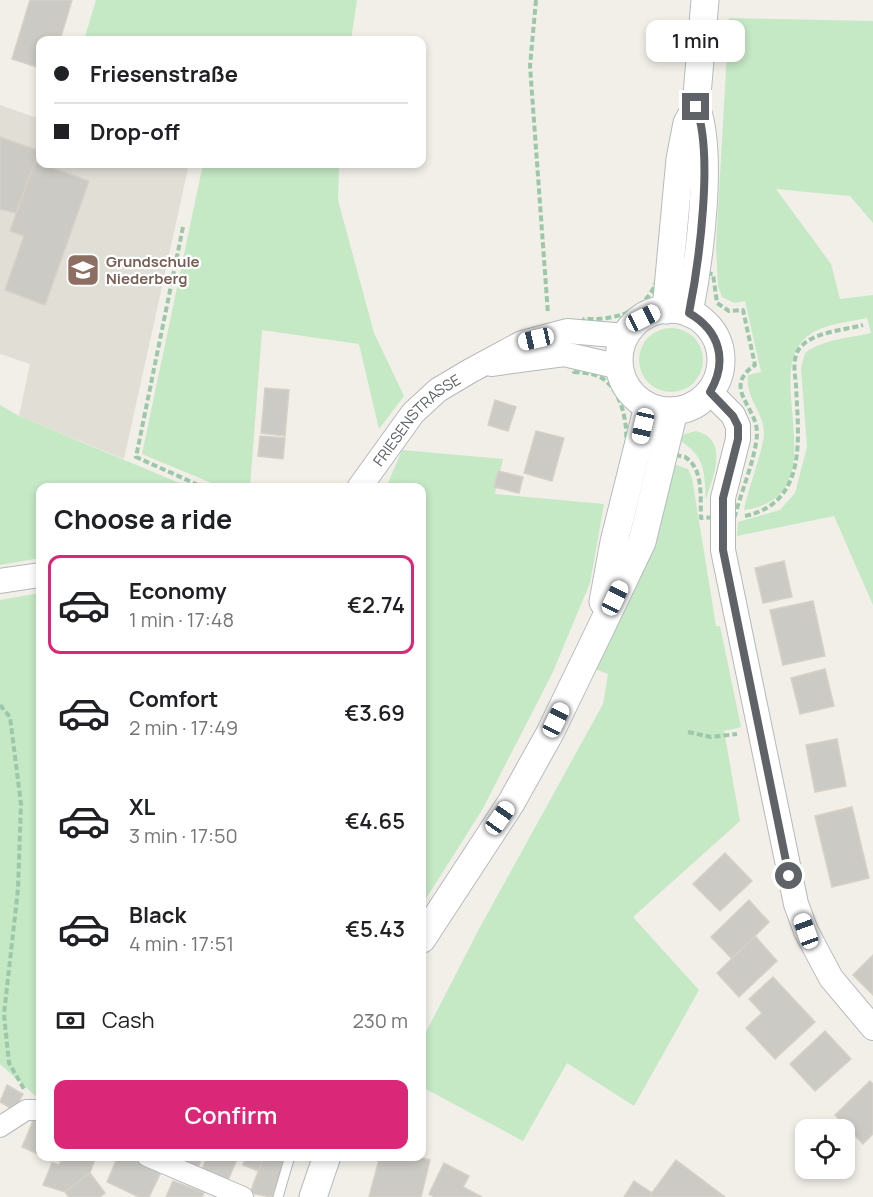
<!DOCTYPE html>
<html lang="en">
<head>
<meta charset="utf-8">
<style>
	body { margin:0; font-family:Manrope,sans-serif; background:#f2f2f2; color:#202124; height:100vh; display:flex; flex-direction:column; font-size:22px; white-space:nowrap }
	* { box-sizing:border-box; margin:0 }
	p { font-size:20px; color:#757577 }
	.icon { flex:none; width:33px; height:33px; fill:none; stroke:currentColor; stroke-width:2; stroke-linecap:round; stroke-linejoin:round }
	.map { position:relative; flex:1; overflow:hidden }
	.sheet { position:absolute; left:36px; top:483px; width:390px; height:678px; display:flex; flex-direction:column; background:#fff; border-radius:12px; box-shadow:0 3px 9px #0003 }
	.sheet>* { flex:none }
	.hud { position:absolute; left:36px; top:36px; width:390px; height:132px; border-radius:12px; box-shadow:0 3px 9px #0003; display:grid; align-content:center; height:132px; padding:0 18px; background:#fff }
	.controls { position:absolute; left:795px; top:1119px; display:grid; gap:12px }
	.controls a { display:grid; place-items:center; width:60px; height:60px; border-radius:12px; background:#fff; box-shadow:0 3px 9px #0003; font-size:30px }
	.end { position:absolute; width:27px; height:27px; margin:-14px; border:8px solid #5f6368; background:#fff; box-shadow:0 0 0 3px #fff }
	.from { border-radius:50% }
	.bubble { position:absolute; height:42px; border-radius:12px; background:#fff; box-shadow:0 3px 9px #0003; font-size:20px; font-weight:600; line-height:42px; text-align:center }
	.car { position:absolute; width:18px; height:36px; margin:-18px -9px; border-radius:8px; box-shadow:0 0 4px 2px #0007; background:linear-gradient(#fff 24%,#345 0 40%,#fff 0 76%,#345 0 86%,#fff 0) }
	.hud b { display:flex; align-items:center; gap:21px; height:57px; font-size:22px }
	.hud b+b { border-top:2px solid #e0e0e0 }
	.hud i { width:15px; height:15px; background:#202124 }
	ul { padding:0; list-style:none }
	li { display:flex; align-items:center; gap:18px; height:99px; margin:0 12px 9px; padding:0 6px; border:3px solid transparent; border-radius:12px }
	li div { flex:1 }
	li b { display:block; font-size:22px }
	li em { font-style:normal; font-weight:600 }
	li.current { border-color:#db2777 }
	li>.icon { width:54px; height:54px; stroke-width:1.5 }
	h2 { padding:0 18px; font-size:27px; line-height:72px }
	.pay { display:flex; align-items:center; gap:15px; height:66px; padding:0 18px; font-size:22px }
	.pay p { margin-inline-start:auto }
	.cta { display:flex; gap:12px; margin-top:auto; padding:12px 18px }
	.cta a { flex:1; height:69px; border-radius:12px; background:#db2777; color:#fff; font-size:24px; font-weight:600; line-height:69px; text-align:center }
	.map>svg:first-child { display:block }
</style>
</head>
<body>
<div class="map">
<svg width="873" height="1197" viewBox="0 0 873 1197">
	<rect width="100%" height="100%" fill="#f1efe8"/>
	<!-- education -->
	<path fill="#e1ded6" d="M0 105 40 119V164H189L124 459 19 416 30 364 0 354Z"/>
	<!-- green -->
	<g fill="#c5e8c5">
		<path d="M96 0H357L351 40H84Z"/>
		<path d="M729 18 873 21V223L850 196 776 189 831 264 840 299 873 295V605L834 516 737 536 738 522 780 510 795 493 807 447 801 368 805 353C826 338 847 339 871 333L867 318C849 322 824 324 809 335 757 371 842 496 744 510 747 492 765 445 764 432 763 411 745 397 748 375L761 372 745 301 734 303 722 297 718 286 716 246Z"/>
		<path d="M203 164H339L338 200 374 333 404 396 379 429 359 344 262 330 250 487H221L142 454Z"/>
		<circle cx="671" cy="360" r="32"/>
		<path d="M0 405 19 416 189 487 40 488V558L0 565Z"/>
		<path d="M696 431C730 440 713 477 706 500 704 471 706 457 679 440L685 434Z"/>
		<path d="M402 450 503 459 495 494 604 504 590 583 552 674 482 810 422 905V488H386Z"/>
		<path d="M671 463 688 469 692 478 716 626H720L741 727 724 731 740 821 633 917 699 990 634 1106 567 1063 523 1141 422 1087V1040L479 929 603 704 608 674 595 669Z"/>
		<path d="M40 593V1100L0 1064V600Z"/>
	</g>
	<!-- building -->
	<g fill="#cccac5" stroke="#d6d1c6" stroke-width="1.5">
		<path d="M30 0H72L60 40H40V68L12 59Z"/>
		<path d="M0 137 39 151 16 213 0 209Z"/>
		<path d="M35 162 89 181 45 305 5 290 24 236 10 231Z"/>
		<path d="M265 388 289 390 285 436 261 433Z"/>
		<path d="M495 400 516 407 508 431 488 425Z"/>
		<path d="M536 431 564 438 552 481 524 473Z"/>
		<path d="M260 436 285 438 283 459 258 456Z"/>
		<path d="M498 471 523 477 519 493 494 487Z"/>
		<path d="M784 561 792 597 763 603 755 568Z"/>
		<path d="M813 601 825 656 783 665 770 610Z"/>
		<path d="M825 669 834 706 800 714 791 678Z"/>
		<path d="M837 739 846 786 815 792 806 745Z"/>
		<path d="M852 807 869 878 832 887 815 816Z"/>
		<path d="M725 853 752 881 720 911 693 884Z"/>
		<path d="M749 900 769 922 732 959 711 937Z"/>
		<path d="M755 936 777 961 739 997 717 973Z"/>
		<path d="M873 955V995L853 975Z"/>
		<path d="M773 977 815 1022 775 1059 746 1028 762 1013 749 999Z"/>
		<path d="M825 1031 851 1059 815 1091 790 1064Z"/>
		<path d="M870 1081 873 1084V1134L863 1144 835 1115Z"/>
		<path d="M7 1085 23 1094 14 1110 0 1102Z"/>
		<path d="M35 1116 40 1118V1155L22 1147Z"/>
		<path d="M63 1156H96L90 1173 65 1192 43 1185 52 1163 59 1165Z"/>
		<path d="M118 1156H125L161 1172 149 1197H139L107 1182Z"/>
		<path d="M171 1156H203L195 1174Z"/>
		<path d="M207 1156 238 1157 226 1185 200 1175Z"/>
		<path d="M246 1156H264L259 1171 243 1165Z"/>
		<path d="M264 1156H287L272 1197 250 1193Z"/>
		<path d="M380 1156H415L430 1160 421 1197H369Z"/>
		<path d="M676 1160 725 1197H649Z"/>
		<path d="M444 1163 469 1176 463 1187 482 1197H434L429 1194Z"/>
		<path d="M90 1173 105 1193 100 1197H69L65 1192Z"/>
		<path d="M173 1181 204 1193 202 1197H166Z"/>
		<path d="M634 1181 652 1193 649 1197H624Z"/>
	</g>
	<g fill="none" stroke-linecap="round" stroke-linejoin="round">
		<defs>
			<path id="service" d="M278 1197 290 1156"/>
			<g id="minor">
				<path d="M0 1127 26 1110H40"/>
				<path d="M147 1156 243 1197"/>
			</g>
			<g id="tertiary">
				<path d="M491 364 564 354 620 367"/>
				<path d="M710 392 733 415 738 426V439L723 498V550L796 904 806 931 831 978 873 1028"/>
				<path id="s1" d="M359 488 413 413 438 390 470 371 522 343 567 331 626 336"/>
				<path d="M0 581 40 575"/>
			</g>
			<g id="secondary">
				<circle cx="670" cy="360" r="51"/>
				<path d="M666 310 680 159 687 123 696 107 705 0"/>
				<path d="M689 313C699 263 714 153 696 107"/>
				<path d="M603 602 614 542 648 406"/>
				<path d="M422 939 511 803 550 733 597 636 642 542 674 411"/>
				<path d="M313 1197 327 1156"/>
			</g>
		</defs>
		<!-- service casing -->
		<use href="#service" stroke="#b5b8bc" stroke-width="11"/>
		<!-- minor casing -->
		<use href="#minor" stroke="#b5b8bc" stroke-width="22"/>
		<!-- tertiary casing -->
		<use href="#tertiary" stroke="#b5b8bc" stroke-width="26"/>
		<!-- secondary casing -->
		<use href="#secondary" stroke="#b6babf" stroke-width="29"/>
		<!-- path -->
		<g stroke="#9cc7a9" stroke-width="4" stroke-dasharray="6 3" stroke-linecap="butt">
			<path d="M536 0 530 66 548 314"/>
			<path d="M183 227 136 457 205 488"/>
			<path d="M671 268 713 274 717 303 729 311 743 310 755 365C721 388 758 407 757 434 756 457 741 492 735 516L701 518C700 497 704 469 685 457L626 444C628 423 621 386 598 376 591 373 582 373 574 372L584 319C611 320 640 315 654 287 656 282 658 276 661 270Z"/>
			<path d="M745 516C809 502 798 436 796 385 795 374 792 359 799 349 811 332 845 330 863 325"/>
			<path d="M0 705 10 717 21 804 18 889 4 1014 9 1063 24 1089"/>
			<path d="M688 732 711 737 737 734"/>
		</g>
		<!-- service -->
		<use href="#service" stroke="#fff" stroke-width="9"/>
		<!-- minor -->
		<use href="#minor" stroke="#fff" stroke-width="20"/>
		<!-- tertiary -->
		<use href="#tertiary" stroke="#fff" stroke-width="24"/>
		<!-- secondary -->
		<use href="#secondary" stroke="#fff" stroke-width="27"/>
	</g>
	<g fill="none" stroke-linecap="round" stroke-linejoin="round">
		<!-- route -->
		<path stroke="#5f6368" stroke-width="8" d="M696 107C714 153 699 263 689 313 720 331 728 361 710 392L733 416 738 426V439L723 498V550L789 876"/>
	</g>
	<!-- icons -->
	<defs>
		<symbol id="school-square" viewBox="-11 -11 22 22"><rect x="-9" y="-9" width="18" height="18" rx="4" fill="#8d6e63" stroke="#fff"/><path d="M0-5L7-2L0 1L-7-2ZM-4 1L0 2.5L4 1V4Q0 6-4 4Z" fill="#fff"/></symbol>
	</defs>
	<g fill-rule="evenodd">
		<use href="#school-square" x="64" y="251" width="38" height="38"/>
	</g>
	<g text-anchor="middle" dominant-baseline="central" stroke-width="4.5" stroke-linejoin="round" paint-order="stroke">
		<!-- education labels -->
		<g font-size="15" font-weight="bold" fill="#785e54" stroke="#fff" text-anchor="start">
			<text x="106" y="261">Grundschule<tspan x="106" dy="17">Niederberg</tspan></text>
		</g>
		<!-- street labels -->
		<g font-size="15" fill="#5f6368" stroke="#fff">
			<text stroke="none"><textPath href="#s1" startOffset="90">FRIESENSTRASSE</textPath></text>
		</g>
	</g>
</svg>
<div class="controls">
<a><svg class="icon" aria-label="locate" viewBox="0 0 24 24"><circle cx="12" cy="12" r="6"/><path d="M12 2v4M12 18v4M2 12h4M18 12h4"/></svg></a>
</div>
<i class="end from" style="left:789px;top:876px"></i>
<i class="end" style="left:696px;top:107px"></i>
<div class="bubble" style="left:646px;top:20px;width:99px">1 min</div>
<i class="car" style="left:643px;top:318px;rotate:63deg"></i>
<i class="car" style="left:536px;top:339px;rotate:257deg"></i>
<i class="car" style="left:643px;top:426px;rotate:193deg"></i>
<i class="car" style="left:615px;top:598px;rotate:26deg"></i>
<i class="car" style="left:556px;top:720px;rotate:26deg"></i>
<i class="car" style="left:500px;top:818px;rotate:35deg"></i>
<i class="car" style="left:806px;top:931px;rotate:340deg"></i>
<div class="hud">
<b><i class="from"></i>Friesenstraße</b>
<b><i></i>Drop-off</b>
</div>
<section class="sheet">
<h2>Choose a ride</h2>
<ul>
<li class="current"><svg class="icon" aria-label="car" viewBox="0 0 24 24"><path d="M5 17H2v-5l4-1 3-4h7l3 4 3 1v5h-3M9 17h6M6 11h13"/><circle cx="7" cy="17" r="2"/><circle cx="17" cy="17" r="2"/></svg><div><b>Economy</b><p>1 min · 17:48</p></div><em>€2.74</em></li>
<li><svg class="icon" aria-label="car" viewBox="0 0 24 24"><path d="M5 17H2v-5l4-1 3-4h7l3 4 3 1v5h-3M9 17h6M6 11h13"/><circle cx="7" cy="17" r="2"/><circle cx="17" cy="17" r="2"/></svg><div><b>Comfort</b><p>2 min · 17:49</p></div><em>€3.69</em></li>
<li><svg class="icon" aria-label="car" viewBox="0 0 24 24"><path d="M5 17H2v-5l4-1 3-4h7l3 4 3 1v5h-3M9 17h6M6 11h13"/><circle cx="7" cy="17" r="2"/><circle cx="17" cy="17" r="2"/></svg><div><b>XL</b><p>3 min · 17:50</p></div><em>€4.65</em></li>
<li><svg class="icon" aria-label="car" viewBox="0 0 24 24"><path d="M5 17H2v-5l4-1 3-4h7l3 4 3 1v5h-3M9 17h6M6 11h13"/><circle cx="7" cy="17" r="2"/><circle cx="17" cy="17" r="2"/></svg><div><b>Black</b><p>4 min · 17:51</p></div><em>€5.43</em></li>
</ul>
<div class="pay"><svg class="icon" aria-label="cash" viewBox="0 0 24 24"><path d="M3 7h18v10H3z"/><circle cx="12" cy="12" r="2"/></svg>Cash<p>230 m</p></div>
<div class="cta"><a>Confirm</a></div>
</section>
</div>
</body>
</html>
